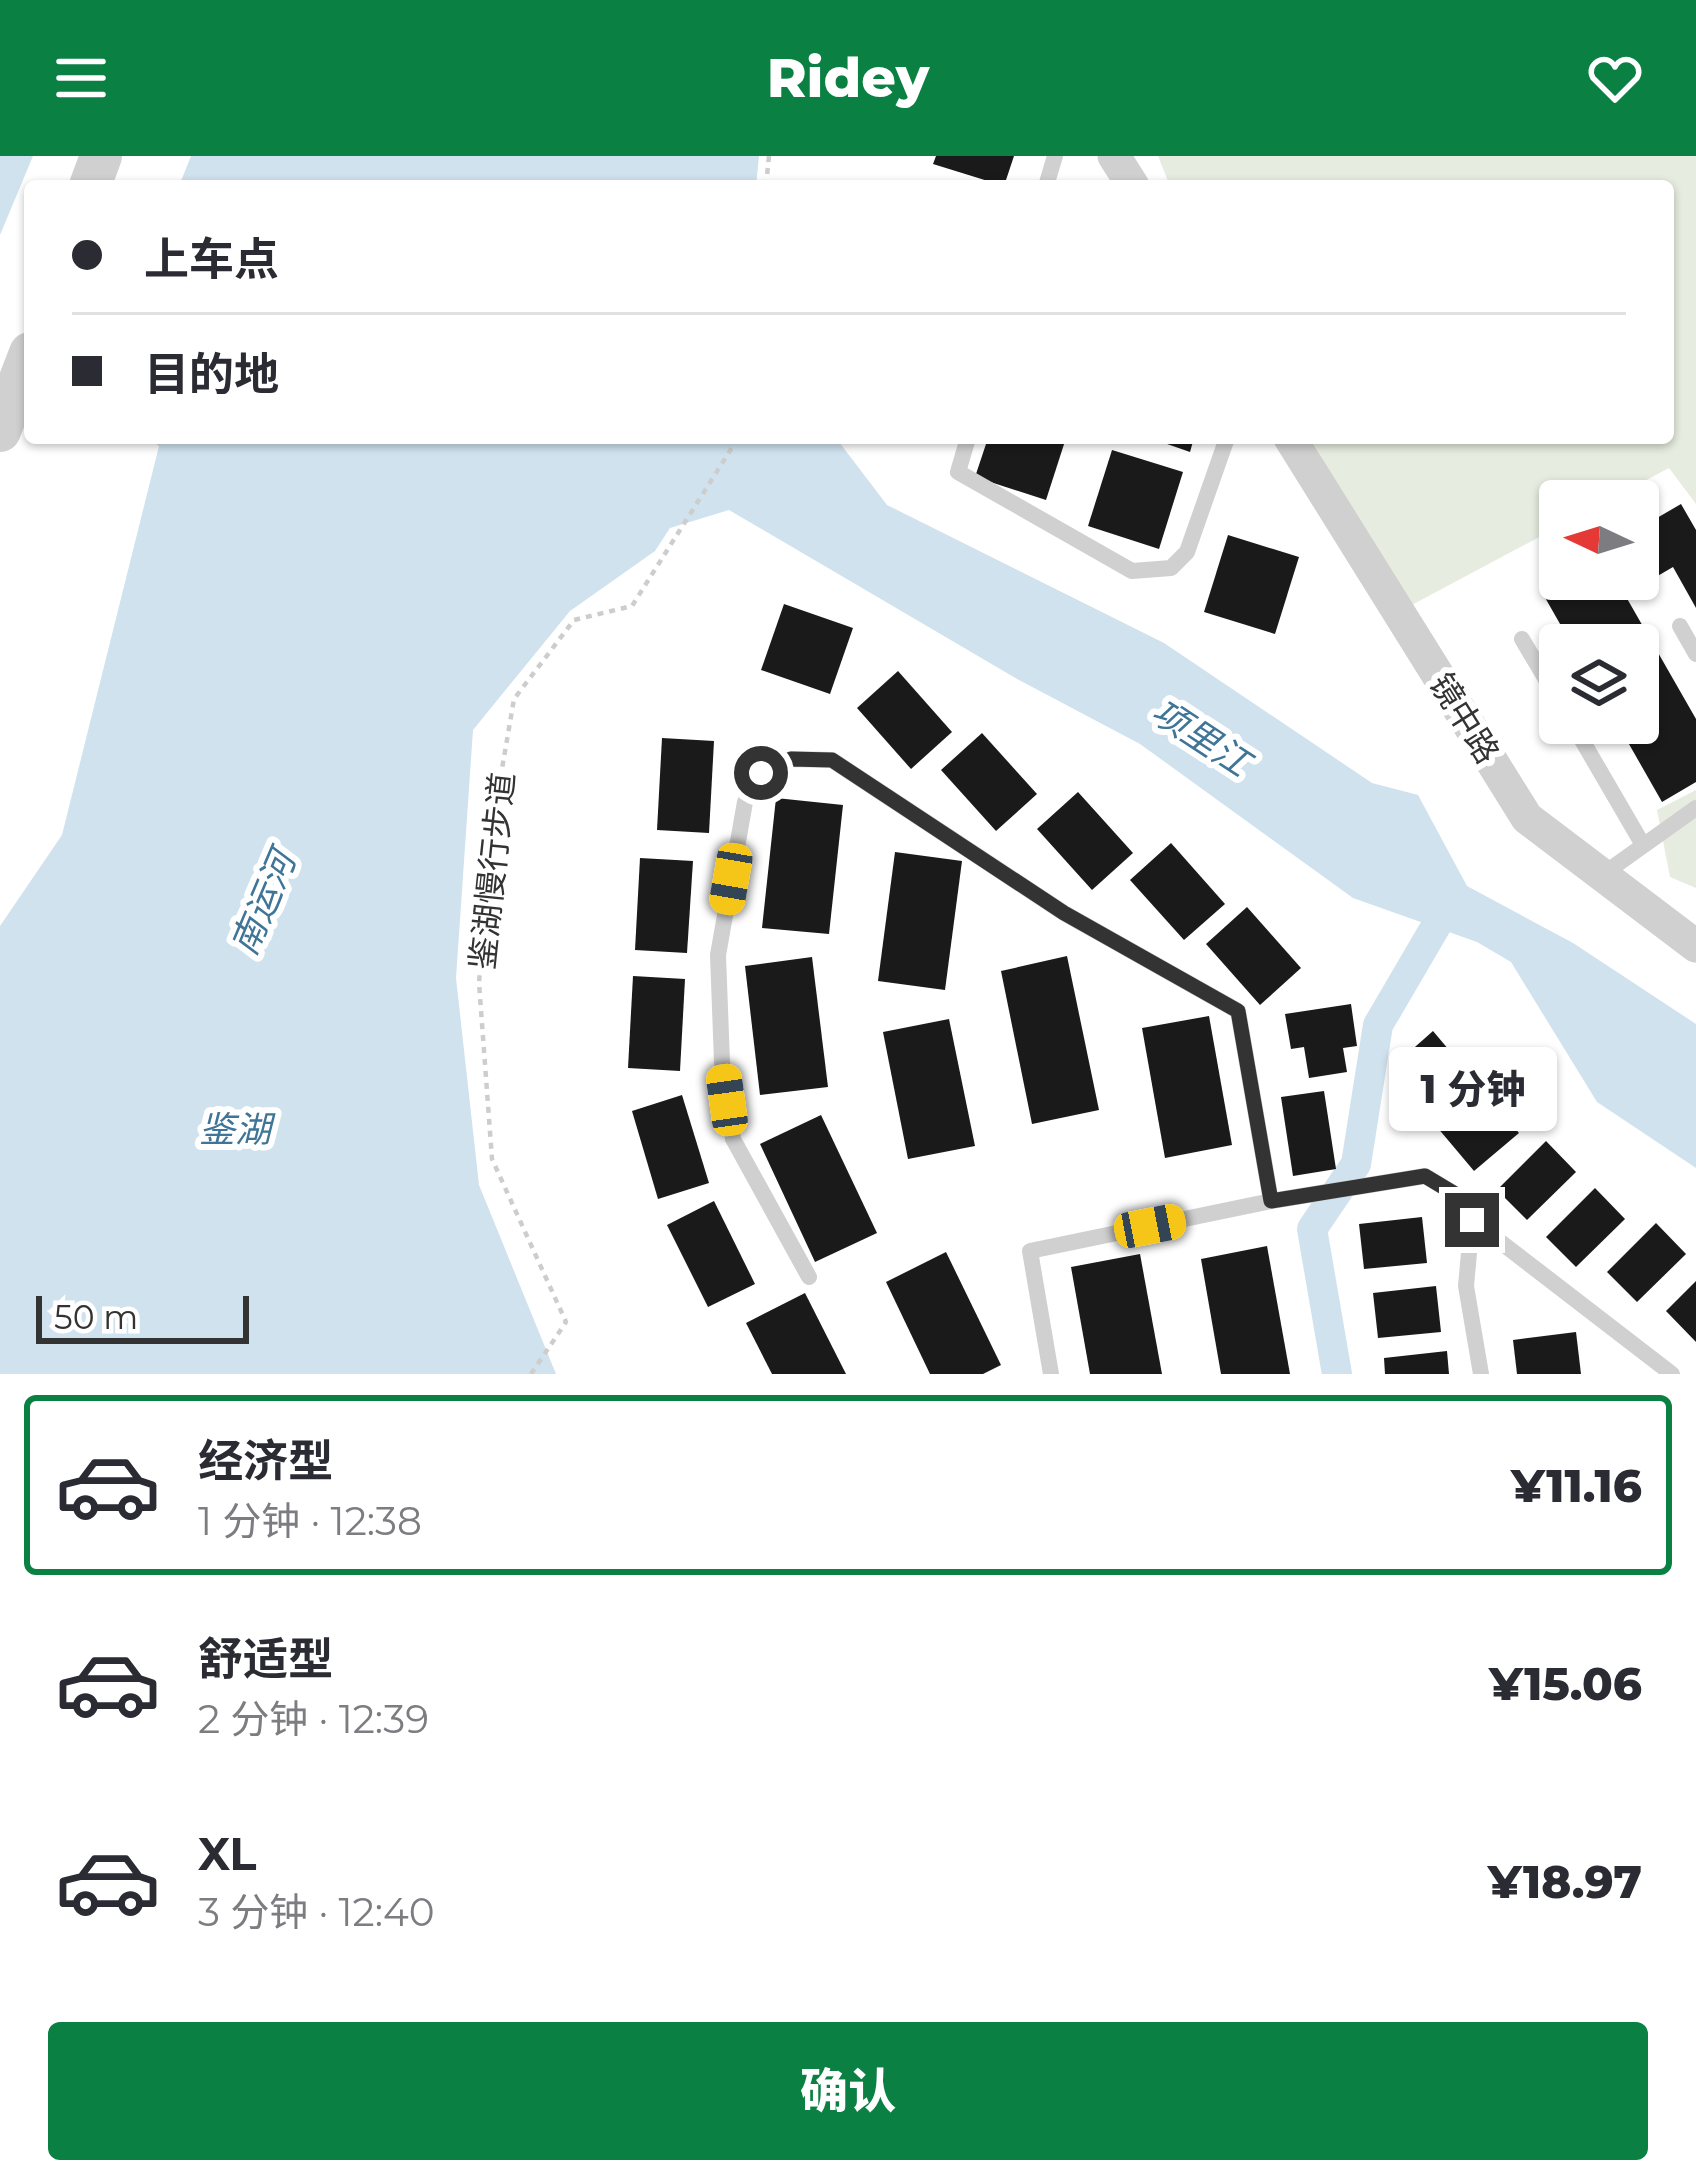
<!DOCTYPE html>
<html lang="zh">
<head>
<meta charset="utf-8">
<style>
	body { margin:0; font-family:Montserrat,"Noto Sans SC",sans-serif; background:#f7f7f7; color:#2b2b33; height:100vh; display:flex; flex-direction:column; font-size:45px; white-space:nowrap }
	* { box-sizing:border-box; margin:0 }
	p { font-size:39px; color:#7c7c81 }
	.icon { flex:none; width:66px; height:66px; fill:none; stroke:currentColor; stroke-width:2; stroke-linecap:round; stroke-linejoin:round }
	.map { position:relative; height:1218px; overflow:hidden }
	.sheet { display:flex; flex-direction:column; background:#fff; flex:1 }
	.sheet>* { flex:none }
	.banner { position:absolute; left:24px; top:24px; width:1650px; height:264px; border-radius:12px; box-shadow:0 3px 9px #0004; display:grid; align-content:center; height:264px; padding:0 48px; background:#fff }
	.needle { width:78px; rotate:274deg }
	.tools { position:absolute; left:1539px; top:324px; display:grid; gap:24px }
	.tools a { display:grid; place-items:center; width:120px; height:120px; border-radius:12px; background:#fff; box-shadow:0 3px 9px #0004; font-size:60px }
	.scale { position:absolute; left:36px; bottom:30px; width:213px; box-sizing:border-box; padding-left:12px; border:6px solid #333; border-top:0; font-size:33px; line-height:42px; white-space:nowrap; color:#333; -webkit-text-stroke:9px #fff; paint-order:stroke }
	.end { position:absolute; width:54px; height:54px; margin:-27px; border:15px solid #333; background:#fff; box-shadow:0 0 0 6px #fff }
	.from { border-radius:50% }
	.bubble { position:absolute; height:84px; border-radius:12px; background:#fff; box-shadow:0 3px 9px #0004; font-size:39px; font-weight:800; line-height:84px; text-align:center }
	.car { position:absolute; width:36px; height:72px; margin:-36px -18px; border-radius:15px; box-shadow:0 0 9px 3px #0007; background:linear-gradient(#f5c518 24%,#345 0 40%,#f5c518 0 76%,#345 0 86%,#f5c518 0) }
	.banner b { display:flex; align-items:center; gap:42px; height:114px; font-size:45px }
	.banner b+b { border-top:3px solid #e1e1e2 }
	.banner i { width:30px; height:30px; background:#2b2b33 }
	ul { padding:21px 0 0; list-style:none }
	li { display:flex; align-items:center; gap:36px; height:180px; margin:0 24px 18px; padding:0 24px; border:6px solid transparent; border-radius:12px }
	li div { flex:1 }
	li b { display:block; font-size:45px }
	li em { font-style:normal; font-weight:800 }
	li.active { border-color:#0b8043 }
	li>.icon { width:108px; height:108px; stroke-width:1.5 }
	.primary-button { display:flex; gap:24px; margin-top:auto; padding:24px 48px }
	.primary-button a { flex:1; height:138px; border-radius:12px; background:#0b8043; color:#fff; font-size:48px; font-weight:800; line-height:138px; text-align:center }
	header { display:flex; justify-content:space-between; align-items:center; height:156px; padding:0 48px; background:#0b8043; color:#fff; font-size:54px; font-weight:800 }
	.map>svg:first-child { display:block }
</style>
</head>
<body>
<header><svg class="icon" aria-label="menu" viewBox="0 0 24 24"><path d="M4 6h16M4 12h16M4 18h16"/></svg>Ridey<svg class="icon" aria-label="heart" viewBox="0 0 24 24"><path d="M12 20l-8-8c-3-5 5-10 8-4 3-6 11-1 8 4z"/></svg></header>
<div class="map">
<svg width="1696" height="1218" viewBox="0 0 1696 1218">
	<rect width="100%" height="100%" fill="#fff"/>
	<!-- green -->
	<g fill="#e6ecdf">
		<path d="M1158 0H1696V348L1669 312 1607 345H1560V370L1408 451 1310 282H1668V30H1170Z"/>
		<path d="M1696 634V732L1670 721 1657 654Z"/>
	</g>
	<!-- water -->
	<g fill="#cfe2ee">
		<path d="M0 0H33L0 79Z"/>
		<path d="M191 0H759L756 30H179Z"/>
		<path d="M148 282H836L887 349 1164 487 1372 627 1418 639 1467 730 1573 787 1696 868V1012L1597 946 1511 806 1477 786 1353 742 1140 588 1019 524 729 354 670 372 655 395 570 455 473 574 456 822 479 1029 556 1218H0V770L62 679 159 290Z"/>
	</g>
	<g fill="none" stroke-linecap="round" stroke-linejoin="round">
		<!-- canal -->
		<path stroke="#cfe2ee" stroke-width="30" d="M1337 1218 1312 1073 1356 1008 1378 869 1450 746"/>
	</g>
	<!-- building -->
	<g fill="#1a1a1a">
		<path d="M936 0H1014L1004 30 933 8Z"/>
		<path d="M988 282H1066L1046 344 975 321Z"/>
		<path d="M1150 282H1194L1190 296Z"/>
		<path d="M1112 294 1183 316 1159 393 1088 370Z"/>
		<path d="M1681 348 1696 374V452L1673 411 1625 439 1696 563V626L1662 646 1617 567H1638V489H1572L1539 431 1560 418V423H1638V373Z"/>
		<path d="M1228 379 1299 401 1275 478 1204 456Z"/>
		<path d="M784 448 853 472 830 538 761 514Z"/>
		<path d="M898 515 952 576 911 613 857 552Z"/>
		<path d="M982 577 1037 638 996 675 941 614Z"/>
		<path d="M662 582 714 585 709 677 657 674Z"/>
		<path d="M1078 636 1133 697 1092 734 1037 673Z"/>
		<path d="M776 642 843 649 829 778 762 772Z"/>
		<path d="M1171 687 1225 748 1184 784 1130 724Z"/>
		<path d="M895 696 962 705 945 834 878 825Z"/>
		<path d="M640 702 693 705 687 797 635 794Z"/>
		<path d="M1247 751 1301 812 1260 849 1206 788Z"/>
		<path d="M1067 800 1099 954 1032 968 1001 815Z"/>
		<path d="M812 801 828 931 760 939 745 810Z"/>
		<path d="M633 820 685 823 680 915 628 912Z"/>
		<path d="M1351 848 1357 890 1343 892 1347 916 1309 922 1304 891 1291 893 1285 858Z"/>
		<path d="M1209 860 1232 989 1165 1002 1142 872Z"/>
		<path d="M949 863 975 990 908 1003 883 876Z"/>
		<path d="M1433 875 1519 977 1474 1015 1389 914Z"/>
		<path d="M1324 935 1336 1013 1293 1020 1281 941Z"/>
		<path d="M682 939 709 1027 658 1043 632 955Z"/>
		<path d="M821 959 877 1077 815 1106 760 988Z"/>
		<path d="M1546 985 1576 1016 1527 1064 1497 1034Z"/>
		<path d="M1595 1032 1625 1063 1576 1111 1546 1081Z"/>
		<path d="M714 1045 755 1128 708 1151 667 1069Z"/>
		<path d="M1422 1061 1427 1107 1364 1113 1359 1068Z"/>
		<path d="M1656 1067 1686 1098 1637 1146 1607 1116Z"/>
		<path d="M1267 1090 1290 1218H1221L1201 1103Z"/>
		<path d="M946 1096 1001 1209 983 1218H930L886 1126Z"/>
		<path d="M1140 1098 1162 1218H1090L1071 1111Z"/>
		<path d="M1696 1125V1186L1666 1155Z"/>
		<path d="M1436 1130 1441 1176 1378 1182 1373 1137Z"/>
		<path d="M805 1137 846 1218H772L746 1167Z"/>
		<path d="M1576 1176 1581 1218H1517L1513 1184Z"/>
		<path d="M1447 1195 1449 1218H1385L1384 1202Z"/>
	</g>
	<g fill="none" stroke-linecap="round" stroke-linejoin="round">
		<!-- path -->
		<g stroke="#cdcdcd" stroke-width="4.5" stroke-dasharray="6 6" stroke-linecap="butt">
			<path d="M766 30 769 0"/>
			<path d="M531 1218 566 1166 492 1003 479 827 492 671 514 543 574 464 632 450 738 282"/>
		</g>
		<!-- service -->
		<g stroke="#d0d0d0" stroke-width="16">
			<path d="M1046 30 1055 0"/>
			<path d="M968 282 958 316 1132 415 1171 412 1187 396 1227 282"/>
			<path d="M1680 470 1696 498"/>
			<path d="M1522 483 1560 547"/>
			<path d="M1572 567 1643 689"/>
			<path d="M1602 719 1696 652"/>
			<path d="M1472 1064 1466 1130 1481 1218"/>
			<path d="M809 1121 733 983 722 906 718 799 745 646 761 617 791 603 832 604 1064 757 1238 855 1271 1045"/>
			<path d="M1051 1218 1030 1095 1271 1045 1425 1020 1455 1038 1472 1064 1672 1218"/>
		</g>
		<!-- minor -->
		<g stroke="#d0d0d0" stroke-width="33">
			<path d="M1114 0 1133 30"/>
			<path d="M1290 282 1527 662 1696 790"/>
		</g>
		<!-- tertiary -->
		<g stroke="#d0d0d0" stroke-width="42">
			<path d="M90 30 101 0"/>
			<path d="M0 275 30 197"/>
		</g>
	</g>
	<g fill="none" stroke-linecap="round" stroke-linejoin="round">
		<!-- route -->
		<path stroke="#333" stroke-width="15" d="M761 617 791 603 832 604 1064 757 1238 855 1271 1045 1425 1020 1455 1038 1472 1064"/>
	</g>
	<g text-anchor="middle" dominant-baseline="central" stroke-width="12" stroke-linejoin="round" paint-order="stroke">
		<!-- street labels -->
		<g font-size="33" fill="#333" stroke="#fff">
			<text transform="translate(1465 562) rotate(58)">镜中路</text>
			<text transform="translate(492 715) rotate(-84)">鉴湖慢行步道</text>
		</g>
		<!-- water labels -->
		<g font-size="36" font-style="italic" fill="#3f7597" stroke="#fff">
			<text transform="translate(1201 581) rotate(33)">项里江</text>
			<text transform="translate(263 747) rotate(-67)">南运河</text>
			<text x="235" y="973">鉴湖</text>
		</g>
	</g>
</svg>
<div class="tools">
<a><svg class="needle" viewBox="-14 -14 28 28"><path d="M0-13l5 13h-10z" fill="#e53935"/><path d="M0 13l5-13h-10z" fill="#7c7c81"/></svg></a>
<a><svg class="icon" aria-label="layers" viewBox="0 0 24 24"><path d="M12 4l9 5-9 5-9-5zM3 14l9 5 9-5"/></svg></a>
</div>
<div class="scale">50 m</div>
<i class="end from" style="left:761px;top:617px"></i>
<i class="end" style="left:1472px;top:1064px"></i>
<div class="bubble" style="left:1389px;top:891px;width:168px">1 分钟</div>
<i class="car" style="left:731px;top:723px;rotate:190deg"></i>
<i class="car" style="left:727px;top:944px;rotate:352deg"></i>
<i class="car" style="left:1150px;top:1070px;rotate:79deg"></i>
<div class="banner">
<b><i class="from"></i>上车点</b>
<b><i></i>目的地</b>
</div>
</div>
<section class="sheet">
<ul>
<li class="active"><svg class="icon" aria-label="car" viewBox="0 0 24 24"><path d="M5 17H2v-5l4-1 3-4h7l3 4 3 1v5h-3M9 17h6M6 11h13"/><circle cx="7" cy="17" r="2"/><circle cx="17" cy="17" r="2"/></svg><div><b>经济型</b><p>1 分钟 · 12:38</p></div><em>¥11.16</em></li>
<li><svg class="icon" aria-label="car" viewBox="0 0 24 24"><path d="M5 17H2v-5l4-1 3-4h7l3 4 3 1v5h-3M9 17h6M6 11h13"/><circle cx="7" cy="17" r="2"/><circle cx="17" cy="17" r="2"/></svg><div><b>舒适型</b><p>2 分钟 · 12:39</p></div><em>¥15.06</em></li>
<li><svg class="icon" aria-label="car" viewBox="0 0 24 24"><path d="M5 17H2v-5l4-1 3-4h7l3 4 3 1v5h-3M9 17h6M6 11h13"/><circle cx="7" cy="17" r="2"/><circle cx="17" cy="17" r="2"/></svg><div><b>XL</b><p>3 分钟 · 12:40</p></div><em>¥18.97</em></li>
</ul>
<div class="primary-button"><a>确认</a></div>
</section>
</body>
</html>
